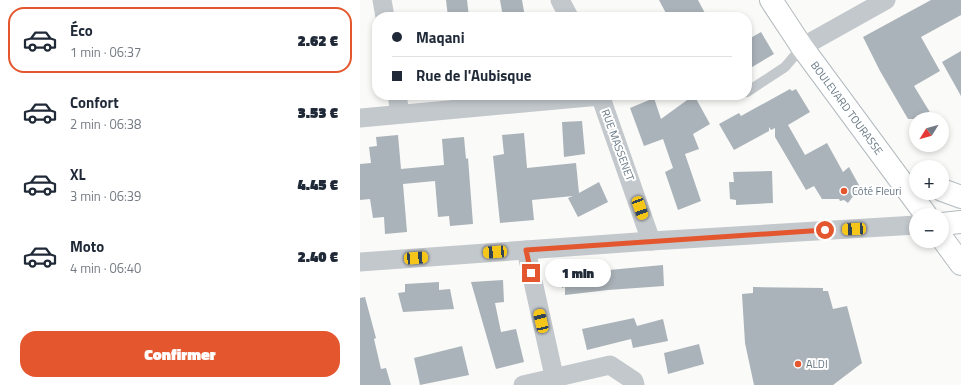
<!DOCTYPE html>
<html lang="fr">
<head>
<meta charset="utf-8">
<style>
	body { margin:0; font-family:"Titillium Web",sans-serif; background:#f6f6f7; color:#1f2937; height:100vh; display:flex; flex-direction:column; font-size:15px; white-space:nowrap }
	* { box-sizing:border-box; margin:0 }
	p { font-size:13px; color:#747a83 }
	.icon { flex:none; width:22px; height:22px; fill:none; stroke:currentColor; stroke-width:2; stroke-linecap:round; stroke-linejoin:round }
	.map { position:relative; flex:1; overflow:hidden }
	.drawer { display:flex; flex-direction:column; background:#fff; width:360px }
	.drawer>* { flex:none }
	.banner { position:absolute; left:12px; top:12px; width:380px; height:88px; border-radius:16px; box-shadow:0 2px 6px #0003; display:grid; align-content:center; height:88px; padding:0 20px; background:#fff }
	.needle { width:26px; rotate:233deg }
	.fabs { position:absolute; left:549px; top:112px; display:grid; gap:8px }
	.fabs a { display:grid; place-items:center; width:40px; height:40px; border-radius:50%; background:#fff; box-shadow:0 2px 6px #0003; font-size:20px }
	.end { position:absolute; width:18px; height:18px; margin:-9px; border:5px solid #e4572e; background:#fff; box-shadow:0 0 0 2px #fff }
	.from { border-radius:50% }
	.bubble { position:absolute; height:28px; border-radius:14px; background:#fff; box-shadow:0 2px 6px #0003; font-size:13px; font-weight:800; line-height:28px; text-align:center }
	.car { position:absolute; width:12px; height:24px; margin:-12px -6px; border-radius:5px; box-shadow:0 0 3px 1px #0007; background:linear-gradient(#f5c518 24%,#345 0 40%,#f5c518 0 76%,#345 0 86%,#f5c518 0) }
	.banner b { display:flex; align-items:center; gap:14px; height:38px; font-size:15px }
	.banner b+b { border-top:1px solid #e0e1e3 }
	.banner i { width:10px; height:10px; background:#1f2937 }
	ul { padding:7px 0 0; list-style:none }
	li { display:flex; align-items:center; gap:12px; height:66px; margin:0 8px 6px; padding:0 12px; border:2px solid transparent; border-radius:16px }
	li div { flex:1 }
	li b { display:block; font-size:15px }
	li em { font-style:normal; font-weight:800 }
	li.active { border-color:#e4572e }
	li>.icon { width:36px; height:36px; stroke-width:1.5 }
	.cta { display:flex; gap:8px; margin-top:auto; padding:8px 20px }
	.cta a { flex:1; height:46px; border-radius:16px; background:#e4572e; color:#fff; font-size:16px; font-weight:800; line-height:46px; text-align:center }
	main { display:flex; flex:1; min-height:0 }
	.map>svg:first-child { display:block }
</style>
</head>
<body>
<main>
<section class="drawer">
<ul>
<li class="active"><svg class="icon" aria-label="car" viewBox="0 0 24 24"><path d="M5 17H2v-5l4-1 3-4h7l3 4 3 1v5h-3M9 17h6M6 11h13"/><circle cx="7" cy="17" r="2"/><circle cx="17" cy="17" r="2"/></svg><div><b>Éco</b><p>1 min · 06:37</p></div><em>2.62 €</em></li>
<li><svg class="icon" aria-label="car" viewBox="0 0 24 24"><path d="M5 17H2v-5l4-1 3-4h7l3 4 3 1v5h-3M9 17h6M6 11h13"/><circle cx="7" cy="17" r="2"/><circle cx="17" cy="17" r="2"/></svg><div><b>Confort</b><p>2 min · 06:38</p></div><em>3.53 €</em></li>
<li><svg class="icon" aria-label="car" viewBox="0 0 24 24"><path d="M5 17H2v-5l4-1 3-4h7l3 4 3 1v5h-3M9 17h6M6 11h13"/><circle cx="7" cy="17" r="2"/><circle cx="17" cy="17" r="2"/></svg><div><b>XL</b><p>3 min · 06:39</p></div><em>4.45 €</em></li>
<li><svg class="icon" aria-label="car" viewBox="0 0 24 24"><path d="M5 17H2v-5l4-1 3-4h7l3 4 3 1v5h-3M9 17h6M6 11h13"/><circle cx="7" cy="17" r="2"/><circle cx="17" cy="17" r="2"/></svg><div><b>Moto</b><p>4 min · 06:40</p></div><em>2.40 €</em></li>
</ul>
<div class="cta"><a>Confirmer</a></div>
</section>
<div class="map">
<svg width="601" height="385" viewBox="0 0 601 385">
	<rect width="100%" height="100%" fill="#fafaf8"/>
	<!-- building -->
	<g fill="#aab3b9">
		<path d="M86 0H107L109 17H88Z"/>
		<path d="M140 0H162L165 17H143Z"/>
		<path d="M299 0H338L347 17H308Z"/>
		<path d="M571 0H601V15L561 37 580 71 554 86 574 119H548L520 71 503 37Z"/>
		<path d="M401 32 414 54 387 70V40Z"/>
		<path d="M601 51V96L582 62Z"/>
		<path d="M430 89 432 91 436 89 450 112 428 125 445 155 467 143 483 172 489 167 500 187 488 203 484 200 480 201 479 199H462L454 186 446 190 415 137V128L411 130 409 127V131L374 150 359 124 379 113 381 116Z"/>
		<path d="M334 95 350 124 333 134 339 149 325 154 341 201 318 210 305 172 313 168 303 139 284 146 270 108 294 98 301 119Z"/>
		<path d="M222 121 225 154 204 157 202 122Z"/>
		<path d="M164 133 167 168 216 163 219 193 239 182 248 202 218 217 208 198 213 196 172 200 174 220 140 223 133 156 144 154 142 135Z"/>
		<path d="M38 135 41 169 84 165 82 139 104 137 106 159 108 158 113 224 90 226 89 216 78 217 75 181 43 184 47 232 25 234 24 217 13 218 10 199 0 200V164L11 163 9 147 17 146 16 137Z"/>
		<path d="M412 171 413 203 376 205V200L370 199 369 182H374L373 172Z"/>
		<path d="M303 265 304 286 248 290 205 295V287L202 288 201 272 238 270V271Z"/>
		<path d="M143 280 144 302 135 303 141 332 156 329 164 362 136 369 111 282Z"/>
		<path d="M79 282V290L90 289 94 309 43 312 38 293 45 292V284Z"/>
		<path d="M393 287 463 288V291H468L473 309 487 306 502 363 473 385H394L385 343 382 294 393 293Z"/>
		<path d="M5 297 16 338 14 339 21 369 26 368 31 385H0V298Z"/>
		<path d="M274 318 277 326 303 319 308 341 273 348 271 339 227 350 222 329Z"/>
		<path d="M339 344 344 364 308 374 304 353Z"/>
		<path d="M102 346 109 375 60 385 54 358Z"/>
	</g>
	<g fill="none" stroke-linecap="round" stroke-linejoin="round">
		<defs>
			<g id="secondary">
				<path id="s1" d="M411 0 442 47 566 215"/>
				<path d="M582 190 601 197"/>
				<path d="M582 224 601 222"/>
				<path d="M582 238 601 264"/>
			</g>
		</defs>
		<!-- secondary casing -->
		<use href="#secondary" stroke="#b3babf" stroke-width="24"/>
		<!-- lane -->
		<path stroke="#c3c8cc" stroke-width="10" d="M387 92 425 67 442 47"/>
		<!-- street -->
		<g stroke="#c3c8cc" stroke-width="19">
			<path d="M22 0 25 17"/>
			<path d="M200 0 209 17"/>
			<path d="M442 47 526 0"/>
			<path d="M37 95 40 113"/>
			<path d="M240 95 291 241"/>
			<path d="M0 118 240 96"/>
			<path d="M166 250 196 385"/>
			<path d="M0 262 291 241 556 225"/>
			<path d="M163 385 250 365 274 381 275 385"/>
		</g>
		<!-- secondary -->
		<use href="#secondary" stroke="#fff" stroke-width="22"/>
	</g>
	<g fill="none" stroke-linecap="round" stroke-linejoin="round">
		<!-- route -->
		<path stroke="#e4572e" stroke-width="5" d="M171 273 166 250 465 230"/>
	</g>
	<!-- markers -->
	<g fill="#e4572e" stroke="#fff" stroke-width="1.5">
		<circle cx="484" cy="191" r="4"/>
		<circle cx="438" cy="364" r="4"/>
	</g>
	<g text-anchor="middle" dominant-baseline="central" stroke-width="4" stroke-linejoin="round" paint-order="stroke">
		<!-- street labels -->
		<g font-size="11" fill="#657683" stroke="#fff">
			<text stroke="none"><textPath href="#s1" startOffset="132">BOULEVARD TOURASSE</textPath></text>
			<text transform="translate(258 145) rotate(70)">RUE MASSENET</text>
		</g>
		<!-- poi labels -->
		<g font-size="11" fill="#657683" stroke="#fff" text-anchor="start">
			<text x="492" y="191">Côté Fleuri</text>
			<text x="446" y="364">ALDI</text>
		</g>
	</g>
</svg>
<div class="fabs">
<a><svg class="needle" viewBox="-14 -14 28 28"><path d="M0-13l5 13h-10z" fill="#e53935"/><path d="M0 13l5-13h-10z" fill="#747a83"/></svg></a>
<a>+</a>
<a>−</a>
</div>
<i class="end from" style="left:465px;top:230px"></i>
<i class="end" style="left:171px;top:273px"></i>
<div class="bubble" style="left:185px;top:259px;width:66px">1 min</div>
<i class="car" style="left:280px;top:208px;rotate:160deg"></i>
<i class="car" style="left:494px;top:229px;rotate:267deg"></i>
<i class="car" style="left:135px;top:252px;rotate:266deg"></i>
<i class="car" style="left:56px;top:258px;rotate:86deg"></i>
<i class="car" style="left:181px;top:321px;rotate:347deg"></i>
<div class="banner">
<b><i class="from"></i>Maqani</b>
<b><i></i>Rue de l'Aubisque</b>
</div>
</div>
</main>
</body>
</html>
